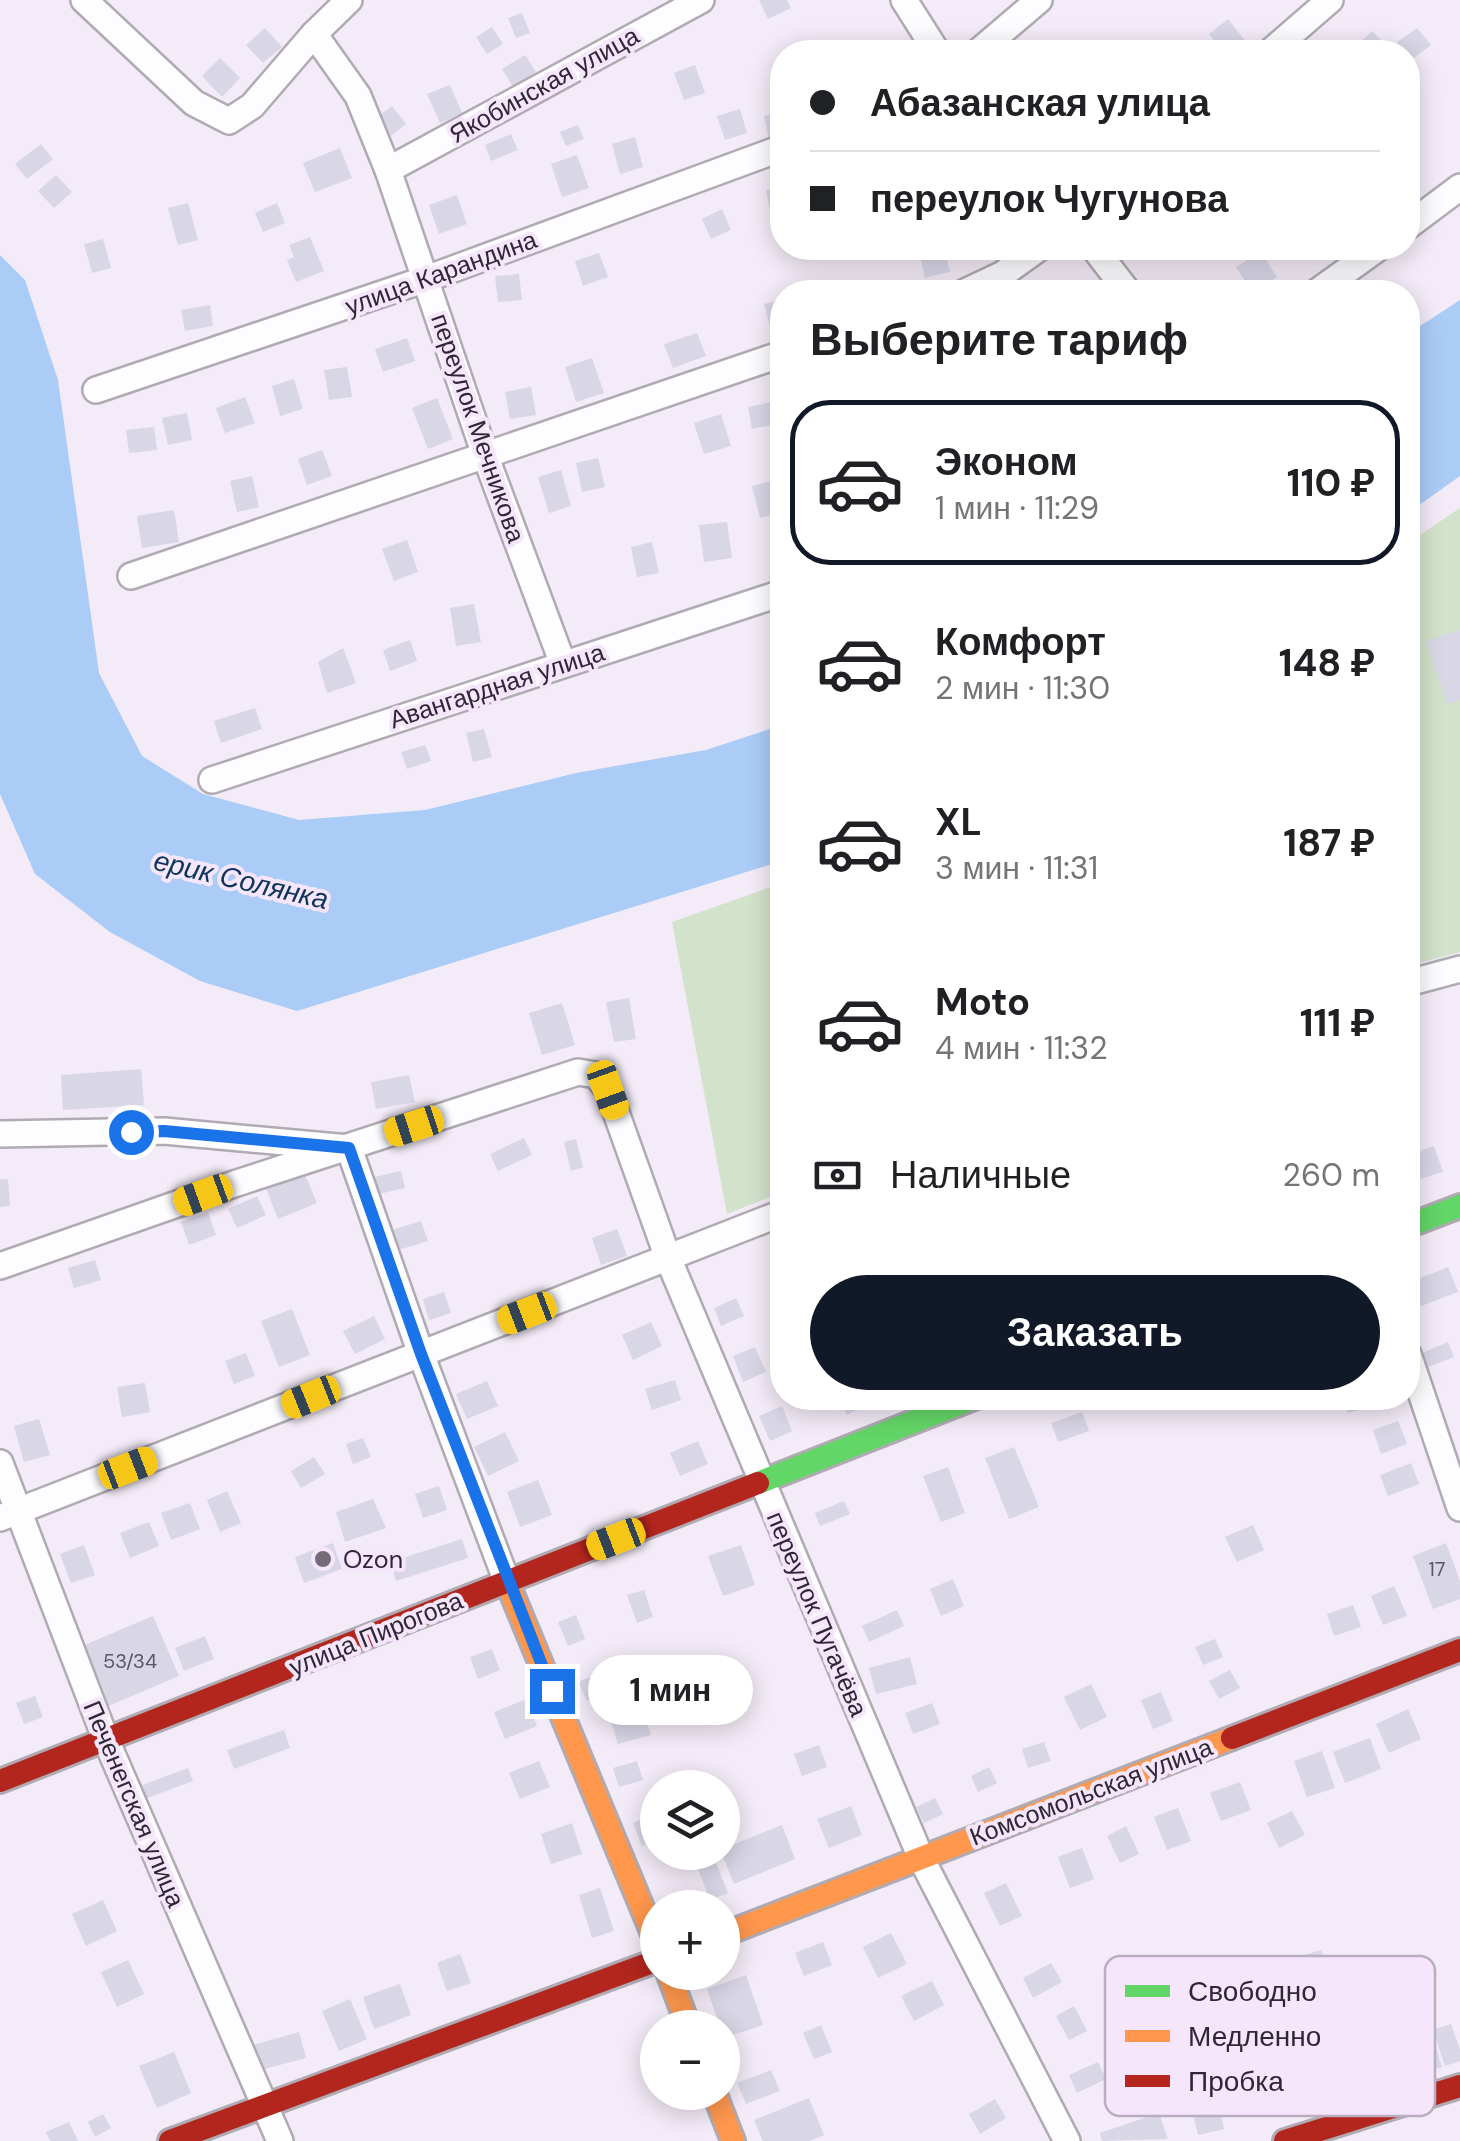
<!DOCTYPE html>
<html lang="ru">
<head>
<meta charset="utf-8">
<style>
	body { margin:0; font-family:"DM Sans",sans-serif; background:#f2f2f2; color:#202124; height:100vh; display:flex; flex-direction:column; font-size:38px; white-space:nowrap }
	* { box-sizing:border-box; margin:0 }
	p { font-size:32px; color:#757577 }
	.icon { flex:none; width:55px; height:55px; fill:none; stroke:currentColor; stroke-width:2; stroke-linecap:round; stroke-linejoin:round }
	.map { position:relative; flex:1; overflow:hidden }
	.panel { position:absolute; left:770px; top:280px; width:650px; height:1130px; display:flex; flex-direction:column; background:#fff; border-radius:40px; box-shadow:0 5px 25px #0003 }
	.panel>* { flex:none }
	.guide { position:absolute; left:770px; top:40px; width:650px; height:220px; border-radius:40px; box-shadow:0 5px 25px #0003; display:grid; align-content:center; height:220px; padding:0 40px; background:#fff }
	.controls { position:absolute; left:640px; top:1770px; display:grid; gap:20px }
	.controls a { display:grid; place-items:center; width:100px; height:100px; border-radius:50%; background:#fff; box-shadow:0 5px 25px #0003; font-size:50px }
	.end { position:absolute; width:45px; height:45px; margin:-22px; border:12px solid #1a73e8; background:#fff; box-shadow:0 0 0 5px #fff }
	.from { border-radius:50% }
	.bubble { position:absolute; height:70px; border-radius:35px; background:#fff; box-shadow:0 5px 25px #0003; font-size:32px; font-weight:700; line-height:70px; text-align:center }
	.car { position:absolute; width:30px; height:60px; margin:-30px -15px; border-radius:12px; box-shadow:0 0 8px 2px #0007; background:linear-gradient(#f5c518 24%,#345 0 40%,#f5c518 0 76%,#345 0 86%,#f5c518 0) }
	.guide b { display:flex; align-items:center; gap:35px; height:95px; font-size:38px }
	.guide b+b { border-top:2px solid #e0e0e0 }
	.guide i { width:25px; height:25px; background:#202124 }
	ul { padding:0; list-style:none }
	li { display:flex; align-items:center; gap:30px; height:165px; margin:0 20px 15px; padding:0 20px; border:5px solid transparent; border-radius:40px }
	li div { flex:1 }
	li b { display:block; font-size:38px }
	li em { font-style:normal; font-weight:700 }
	li.selected { border-color:#111827 }
	li>.icon { width:90px; height:90px; stroke-width:1.5 }
	h2 { padding:0 40px; font-size:45px; line-height:120px }
	.pay { display:flex; align-items:center; gap:25px; height:110px; padding:0 40px; font-size:38px }
	.pay p { margin-inline-start:auto }
	.cta { display:flex; gap:20px; margin-top:auto; padding:20px 40px }
	.cta a { flex:1; height:115px; border-radius:60px; background:#111827; color:#fff; font-size:40px; font-weight:700; line-height:115px; text-align:center }
	.map>svg:first-child { display:block }
</style>
</head>
<body>
<div class="map">
<svg width="1460" height="2141" viewBox="0 0 1460 2141">
	<rect width="100%" height="100%" fill="#f3ebf7"/>
	<!-- green -->
	<g fill="#d3e2ca">
		<path d="M1460 508V952L1408 966V543Z"/>
		<path d="M782 883V1192L727 1214 672 922Z"/>
	</g>
	<!-- water -->
	<g fill="#aaccf7">
		<path d="M0 255 25 280 58 380 99 673 142 756 203 794 299 820 425 810 576 773 706 750 782 725V861L297 1011 200 981 110 932 35 874 0 794Z"/>
		<path d="M1460 300V476L1408 513V334Z"/>
	</g>
	<!-- building -->
	<g fill="#d9d6e6">
		<path d="M759 0H787L791 8 768 19Z"/>
		<path d="M522 13 530 33 516 38 508 18Z"/>
		<path d="M1228 19 1254 52H1223L1209 34Z"/>
		<path d="M492 27 503 44 487 54 476 37Z"/>
		<path d="M265 28 282 47 263 63 246 45Z"/>
		<path d="M1417 28 1431 45 1411 60 1397 42Z"/>
		<path d="M1372 31 1392 52H1350Z"/>
		<path d="M525 55 536 72 513 87 502 69Z"/>
		<path d="M220 58 240 78 222 97 202 76Z"/>
		<path d="M695 65 705 93 684 100 674 73Z"/>
		<path d="M450 85 462 113 440 123 427 94Z"/>
		<path d="M392 106 406 124 391 136 377 117Z"/>
		<path d="M740 109 747 133 725 140 717 116Z"/>
		<path d="M782 112V138L769 140 764 116Z"/>
		<path d="M578 125 584 139 566 146 560 132Z"/>
		<path d="M511 134 518 150 491 161 485 145Z"/>
		<path d="M635 137 643 167 620 174 612 144Z"/>
		<path d="M41 144 53 159 27 179 15 164Z"/>
		<path d="M340 148 352 178 315 192 303 163Z"/>
		<path d="M577 155 589 188 562 197 551 164Z"/>
		<path d="M56 175 72 192 54 208 38 191Z"/>
		<path d="M782 187V215L771 217 766 190Z"/>
		<path d="M457 195 467 224 439 234 429 205Z"/>
		<path d="M188 203 198 240 178 245 168 208Z"/>
		<path d="M277 203 285 223 263 232 255 213Z"/>
		<path d="M722 209 731 230 711 239 702 219Z"/>
		<path d="M310 237 324 271 296 282 287 260 294 257 289 245Z"/>
		<path d="M103 239 111 268 92 273 84 244Z"/>
		<path d="M918 248H944L950 272 925 278Z"/>
		<path d="M1261 252 1277 277 1252 292 1236 267Z"/>
		<path d="M599 253 608 277 583 286 575 261Z"/>
		<path d="M519 274 522 300 498 302 495 276Z"/>
		<path d="M782 300V324L770 327 764 304Z"/>
		<path d="M210 305 213 326 185 331 181 310Z"/>
		<path d="M697 333 706 356 673 368 664 344Z"/>
		<path d="M407 338 415 361 383 372 375 349Z"/>
		<path d="M592 358 604 393 576 402 565 367Z"/>
		<path d="M347 367 352 397 329 400 324 370Z"/>
		<path d="M294 379 303 409 280 416 272 386Z"/>
		<path d="M531 387 536 415 510 419 505 392Z"/>
		<path d="M245 397 255 423 225 433 216 408Z"/>
		<path d="M437 398 453 439 428 449 412 408Z"/>
		<path d="M782 400V423L752 429 748 407Z"/>
		<path d="M187 413 192 440 168 445 162 418Z"/>
		<path d="M721 414 731 446 704 454 694 423Z"/>
		<path d="M154 427 157 450 129 453 126 430Z"/>
		<path d="M322 450 332 476 307 485 298 459Z"/>
		<path d="M598 458 605 487 582 492 576 463Z"/>
		<path d="M561 470 571 506 549 513 538 477Z"/>
		<path d="M252 476 259 507 237 512 230 481Z"/>
		<path d="M782 478V512L760 518 752 486Z"/>
		<path d="M174 510 179 542 142 548 137 516Z"/>
		<path d="M727 522 732 558 704 562 699 525Z"/>
		<path d="M407 540 418 572 394 581 382 549Z"/>
		<path d="M652 542 659 573 637 577 631 547Z"/>
		<path d="M474 604 481 642 456 646 450 608Z"/>
		<path d="M1460 630V700L1447 704 1426 641Z"/>
		<path d="M410 640 417 661 390 671 383 650Z"/>
		<path d="M343 648 356 683 327 693 318 662Z"/>
		<path d="M255 708 262 729 221 743 214 721Z"/>
		<path d="M484 729 492 757 473 762 466 733Z"/>
		<path d="M425 745 431 761 407 769 401 752Z"/>
		<path d="M629 998 636 1039 614 1042 606 1002Z"/>
		<path d="M562 1003 575 1045 542 1055 529 1013Z"/>
		<path d="M141 1069 144 1105 63 1110 61 1075Z"/>
		<path d="M409 1075 415 1102 376 1109 371 1082Z"/>
		<path d="M524 1138 532 1155 498 1171 490 1154Z"/>
		<path d="M576 1139 583 1167 571 1171 564 1142Z"/>
		<path d="M1434 1146 1443 1172 1417 1180 1409 1154Z"/>
		<path d="M401 1171 405 1188 379 1194 375 1177Z"/>
		<path d="M304 1172 317 1203 278 1219 266 1188Z"/>
		<path d="M0 1179H8L10 1206 0 1207Z"/>
		<path d="M257 1196 266 1215 237 1228 228 1209Z"/>
		<path d="M208 1212 216 1235 189 1245 181 1222Z"/>
		<path d="M421 1221 428 1241 398 1250 392 1230Z"/>
		<path d="M617 1229 627 1256 601 1265 592 1238Z"/>
		<path d="M95 1260 101 1280 74 1288 68 1268Z"/>
		<path d="M1448 1267 1458 1292 1416 1308 1408 1283Z"/>
		<path d="M444 1292 451 1313 429 1320 423 1299Z"/>
		<path d="M736 1298 744 1316 721 1326 714 1308Z"/>
		<path d="M292 1309 310 1355 279 1367 261 1321Z"/>
		<path d="M374 1316 385 1339 355 1354 343 1331Z"/>
		<path d="M651 1322 662 1346 633 1360 622 1335Z"/>
		<path d="M1448 1342 1454 1357 1428 1367 1422 1353Z"/>
		<path d="M755 1347 766 1372 743 1382 733 1356Z"/>
		<path d="M246 1353 255 1376 234 1384 225 1361Z"/>
		<path d="M675 1380 681 1400 652 1410 645 1389Z"/>
		<path d="M487 1381 498 1406 467 1419 456 1394Z"/>
		<path d="M145 1383 150 1412 122 1417 117 1387Z"/>
		<path d="M837 1398H867L870 1403 847 1415Z"/>
		<path d="M1343 1398H1382L1383 1402 1348 1413Z"/>
		<path d="M782 1406 792 1431 770 1441 759 1416Z"/>
		<path d="M1082 1412 1089 1431 1058 1442 1051 1423Z"/>
		<path d="M39 1419 50 1455 24 1462 14 1426Z"/>
		<path d="M1398 1421 1407 1444 1381 1454 1373 1430Z"/>
		<path d="M505 1432 519 1461 488 1476 474 1447Z"/>
		<path d="M363 1438 371 1457 353 1464 346 1444Z"/>
		<path d="M698 1441 708 1464 680 1476 670 1453Z"/>
		<path d="M1014 1447 1039 1507 1009 1519 985 1458Z"/>
		<path d="M314 1457 325 1474 301 1488 291 1471Z"/>
		<path d="M1411 1463 1419 1484 1388 1496 1380 1475Z"/>
		<path d="M948 1467 965 1513 941 1522 923 1476Z"/>
		<path d="M538 1480 552 1515 520 1527 507 1492Z"/>
		<path d="M439 1486 447 1510 423 1518 415 1494Z"/>
		<path d="M227 1491 241 1523 220 1532 207 1500Z"/>
		<path d="M373 1499 386 1528 345 1542 336 1512Z"/>
		<path d="M844 1501 850 1514 820 1526 815 1513Z"/>
		<path d="M190 1503 200 1529 171 1540 161 1513Z"/>
		<path d="M149 1522 159 1546 130 1558 120 1533Z"/>
		<path d="M1253 1525 1264 1550 1237 1562 1225 1537Z"/>
		<path d="M462 1539 468 1558 396 1581 390 1562Z"/>
		<path d="M333 1543 342 1569 304 1583 295 1557Z"/>
		<path d="M1446 1543 1460 1581V1599L1433 1609 1413 1556Z"/>
		<path d="M84 1545 95 1575 71 1583 60 1554Z"/>
		<path d="M741 1545 755 1585 723 1596 708 1556Z"/>
		<path d="M953 1579 964 1606 941 1616 930 1589Z"/>
		<path d="M1394 1586 1407 1616 1383 1625 1371 1596Z"/>
		<path d="M644 1590 653 1617 637 1623 627 1595Z"/>
		<path d="M1353 1605 1361 1627 1334 1636 1327 1614Z"/>
		<path d="M897 1610 904 1626 869 1642 862 1626Z"/>
		<path d="M576 1615 585 1639 568 1646 558 1622Z"/>
		<path d="M153 1616 179 1676 108 1706 82 1646Z"/>
		<path d="M205 1636 214 1659 184 1671 175 1648Z"/>
		<path d="M1215 1639 1223 1657 1203 1665 1195 1647Z"/>
		<path d="M492 1649 500 1670 478 1679 470 1657Z"/>
		<path d="M910 1657 917 1684 876 1694 869 1668Z"/>
		<path d="M1230 1670 1240 1688 1219 1699 1209 1681Z"/>
		<path d="M602 1672 610 1691 587 1701 578 1682Z"/>
		<path d="M1091 1684 1107 1717 1080 1730 1064 1697Z"/>
		<path d="M1161 1692 1173 1721 1153 1729 1141 1700Z"/>
		<path d="M35 1696 43 1717 24 1724 16 1703Z"/>
		<path d="M527 1699 537 1726 505 1739 494 1712Z"/>
		<path d="M932 1703 940 1724 913 1734 905 1713Z"/>
		<path d="M643 1709 651 1735 618 1744 610 1718Z"/>
		<path d="M1408 1709 1421 1739 1389 1753 1376 1724Z"/>
		<path d="M284 1730 290 1748 234 1769 227 1750Z"/>
		<path d="M1370 1738 1381 1769 1345 1783 1333 1752Z"/>
		<path d="M1044 1742 1051 1761 1028 1768 1022 1749Z"/>
		<path d="M819 1745 827 1767 802 1776 794 1754Z"/>
		<path d="M1322 1751 1335 1788 1307 1797 1294 1761Z"/>
		<path d="M539 1761 550 1787 520 1799 509 1773Z"/>
		<path d="M637 1761 643 1780 619 1787 613 1768Z"/>
		<path d="M989 1767 997 1783 978 1792 971 1776Z"/>
		<path d="M188 1768 193 1781 147 1798 142 1785Z"/>
		<path d="M1240 1782 1251 1810 1221 1821 1210 1793Z"/>
		<path d="M935 1798 943 1814 924 1823 916 1807Z"/>
		<path d="M851 1806 862 1835 829 1848 817 1819Z"/>
		<path d="M1178 1808 1191 1841 1167 1850 1154 1817Z"/>
		<path d="M1292 1811 1305 1835 1279 1848 1267 1823Z"/>
		<path d="M658 1813V1840L642 1846 633 1823Z"/>
		<path d="M572 1823 582 1854 551 1864 541 1834Z"/>
		<path d="M782 1825 795 1859 734 1884 721 1852 722 1849Z"/>
		<path d="M1126 1826 1139 1854 1120 1863 1107 1836Z"/>
		<path d="M1082 1848 1094 1879 1070 1888 1058 1857Z"/>
		<path d="M716 1863 728 1893 710 1900 698 1869Z"/>
		<path d="M1006 1883 1022 1916 1000 1926 984 1893Z"/>
		<path d="M600 1888 614 1931 592 1938 579 1895Z"/>
		<path d="M103 1900 117 1931 86 1946 72 1914Z"/>
		<path d="M891 1933 907 1964 878 1978 863 1947Z"/>
		<path d="M823 1942 832 1965 804 1976 795 1953Z"/>
		<path d="M1321 1950 1329 1979 1309 1984 1301 1956Z"/>
		<path d="M460 1954 471 1983 447 1991 437 1963Z"/>
		<path d="M128 1960 144 1994 117 2007 101 1972Z"/>
		<path d="M1051 1963 1062 1982 1033 1998 1023 1978Z"/>
		<path d="M746 1975 763 2025 724 2038 707 1989Z"/>
		<path d="M932 1981 944 2005 914 2021 901 1996Z"/>
		<path d="M400 1984 411 2015 374 2029 363 1997Z"/>
		<path d="M350 1999 367 2039 339 2051 322 2011Z"/>
		<path d="M1074 2006 1087 2031 1069 2040 1056 2016Z"/>
		<path d="M1451 2024 1460 2050V2061L1445 2066 1433 2030Z"/>
		<path d="M821 2025 832 2052 814 2059 803 2033Z"/>
		<path d="M299 2032 306 2058 260 2070 253 2045Z"/>
		<path d="M1431 2032 1442 2067 1411 2077 1400 2042Z"/>
		<path d="M174 2052 191 2093 157 2108 139 2066Z"/>
		<path d="M1098 2062 1106 2079 1077 2093 1069 2075Z"/>
		<path d="M771 2070 780 2091 746 2104 737 2083Z"/>
		<path d="M809 2098 824 2135 809 2141H763L754 2120Z"/>
		<path d="M995 2099 1006 2118 980 2134 969 2114Z"/>
		<path d="M1217 2100 1224 2129 1198 2135 1191 2106Z"/>
		<path d="M1159 2113 1168 2139 1102 2141 1100 2133Z"/>
		<path d="M103 2114 111 2128 95 2137 88 2122Z"/>
		<path d="M69 2122 78 2141H50L46 2132Z"/>
	</g>
	<g fill="none" stroke-linecap="round" stroke-linejoin="round">
		<defs>
			<g id="street">
				<path d="M84 0 194 103 229 121 252 106 314 34 349 0"/>
				<path d="M904 0 937 52"/>
				<path d="M314 34 358 96 388 170 485 455 563 664"/>
				<path d="M978 52 1039 0"/>
				<path d="M1270 52 1330 0"/>
				<path d="M388 170 701 0"/>
				<path d="M1408 226 1460 187"/>
				<path d="M1094 248 1128 292"/>
				<path d="M965 292 1003 274 1039 248"/>
				<path d="M1317 292 1378 248"/>
				<path d="M96 390 426 279 782 148"/>
				<path d="M131 576 782 354"/>
				<path d="M212 780 782 593"/>
				<path d="M1408 983 1460 969"/>
				<path d="M0 1134 164 1131 349 1148 421 1354 507 1582"/>
				<path d="M0 1266 237 1183 578 1072 596 1075 608 1090 668 1258 921 1858 1067 2141"/>
				<path d="M1408 1354 1460 1508"/>
				<path d="M0 1463 106 1740 280 2141"/>
				<path d="M0 1518 782 1213"/>
			</g>
			<g id="fast">
				<path d="M1408 1226 1460 1206"/>
				<path d="M758 1483 974 1398"/>
			</g>
			<g id="slow">
				<path d="M507 1582 658 1946"/>
				<path d="M722 1935 1232 1738"/>
				<path d="M668 1972 689 2028"/>
				<path d="M714 2092 733 2141"/>
			</g>
			<g id="jam">
				<path d="M1232 1738 1460 1650"/>
				<path d="M0 1781 758 1483"/>
				<path d="M170 2141 658 1960"/>
				<path d="M1285 2141 1460 2086"/>
			</g>
		</defs>
		<!-- street casing -->
		<use href="#street" stroke="#b0aab3" stroke-width="30"/>
		<!-- fast casing -->
		<use href="#fast" stroke="#b0aab3" stroke-width="28"/>
		<!-- slow casing -->
		<use href="#slow" stroke="#b0aab3" stroke-width="28"/>
		<!-- jam casing -->
		<use href="#jam" stroke="#b0aab3" stroke-width="28"/>
		<!-- street -->
		<use href="#street" stroke="#fdfcfe" stroke-width="25"/>
		<!-- fast -->
		<use href="#fast" stroke="#63d668" stroke-width="22"/>
		<!-- slow -->
		<use href="#slow" stroke="#ff974d" stroke-width="22"/>
		<!-- jam -->
		<use href="#jam" stroke="#b3261e" stroke-width="22"/>
	</g>
	<g fill="none" stroke-linecap="round" stroke-linejoin="round">
		<!-- route -->
		<path stroke="#1a73e8" stroke-width="12" d="M131 1132 164 1131 349 1148 421 1354 552 1691"/>
	</g>
	<!-- markers -->
	<circle fill="#746c78" stroke="#f5e6fc" stroke-width="4" cx="323" cy="1559" r="10"/>
	<g text-anchor="middle" dominant-baseline="central" stroke-width="8" stroke-linejoin="round" paint-order="stroke">
		<!-- number labels -->
		<g font-size="20" fill="#5b5562">
			<text x="1437" y="1569">17</text>
			<text x="130" y="1661">53/34</text>
		</g>
		<!-- street labels -->
		<g font-size="25" fill="#2f2833" stroke="#f5e6fc">
			<text transform="translate(544 85) rotate(-29)">Якобинская улица</text>
			<text transform="translate(441 273) rotate(-20)">улица Карандина</text>
			<text transform="translate(478 428) rotate(71)">переулок Мечникова</text>
			<text transform="translate(497 686) rotate(-18)">Авангардная улица</text>
			<text transform="translate(817 1614) rotate(67)">переулок Пугачёва</text>
			<text transform="translate(376 1634) rotate(-22)">улица Пирогова</text>
			<text transform="translate(1091 1792) rotate(-21)">Комсомольская улица</text>
			<text transform="translate(134 1804) rotate(67)">Печенегская улица</text>
		</g>
		<!-- poi labels -->
		<g font-size="25" fill="#2f2833" stroke="#f5e6fc" text-anchor="start">
			<text x="343" y="1559">Ozon</text>
		</g>
		<!-- water labels -->
		<g font-size="28" font-style="italic" fill="#0f3459" stroke="#f5e6fc">
			<text transform="translate(241 880) rotate(13)">ерик Солянка</text>
		</g>
	</g>
	<!-- legend -->
	<rect x="1105" y="1956" width="330" height="160" rx="15" fill="#f5e6fc" stroke="#baadc0" stroke-width="2.5"/>
	<rect x="1125" y="1985" width="45" height="12" fill="#63d668"/>
	<rect x="1125" y="2030" width="45" height="12" fill="#ff974d"/>
	<rect x="1125" y="2075" width="45" height="12" fill="#b3261e"/>
	<g font-size="28" fill="#2f2833">
		<text x="1188" y="2001">Свободно</text>
		<text x="1188" y="2046">Медленно</text>
		<text x="1188" y="2091">Пробка</text>
	</g>
</svg>
<div class="controls">
<a><svg class="icon" aria-label="layers" viewBox="0 0 24 24"><path d="M12 4l9 5-9 5-9-5zM3 14l9 5 9-5"/></svg></a>
<a>+</a>
<a>−</a>
</div>
<i class="end from" style="left:131px;top:1132px"></i>
<i class="end" style="left:552px;top:1691px"></i>
<div class="bubble" style="left:588px;top:1655px;width:165px">1 мин</div>
<i class="car" style="left:608px;top:1090px;rotate:160deg"></i>
<i class="car" style="left:414px;top:1126px;rotate:252deg"></i>
<i class="car" style="left:203px;top:1195px;rotate:250deg"></i>
<i class="car" style="left:527px;top:1313px;rotate:249deg"></i>
<i class="car" style="left:311px;top:1397px;rotate:248deg"></i>
<i class="car" style="left:128px;top:1468px;rotate:69deg"></i>
<i class="car" style="left:616px;top:1539px;rotate:249deg"></i>
<div class="guide">
<b><i class="from"></i>Абазанская улица</b>
<b><i></i>переулок Чугунова</b>
</div>
<section class="panel">
<h2>Выберите тариф</h2>
<ul>
<li class="selected"><svg class="icon" aria-label="car" viewBox="0 0 24 24"><path d="M5 17H2v-5l4-1 3-4h7l3 4 3 1v5h-3M9 17h6M6 11h13"/><circle cx="7" cy="17" r="2"/><circle cx="17" cy="17" r="2"/></svg><div><b>Эконом</b><p>1 мин · 11:29</p></div><em>110 ₽</em></li>
<li><svg class="icon" aria-label="car" viewBox="0 0 24 24"><path d="M5 17H2v-5l4-1 3-4h7l3 4 3 1v5h-3M9 17h6M6 11h13"/><circle cx="7" cy="17" r="2"/><circle cx="17" cy="17" r="2"/></svg><div><b>Комфорт</b><p>2 мин · 11:30</p></div><em>148 ₽</em></li>
<li><svg class="icon" aria-label="car" viewBox="0 0 24 24"><path d="M5 17H2v-5l4-1 3-4h7l3 4 3 1v5h-3M9 17h6M6 11h13"/><circle cx="7" cy="17" r="2"/><circle cx="17" cy="17" r="2"/></svg><div><b>XL</b><p>3 мин · 11:31</p></div><em>187 ₽</em></li>
<li><svg class="icon" aria-label="car" viewBox="0 0 24 24"><path d="M5 17H2v-5l4-1 3-4h7l3 4 3 1v5h-3M9 17h6M6 11h13"/><circle cx="7" cy="17" r="2"/><circle cx="17" cy="17" r="2"/></svg><div><b>Moto</b><p>4 мин · 11:32</p></div><em>111 ₽</em></li>
</ul>
<div class="pay"><svg class="icon" aria-label="cash" viewBox="0 0 24 24"><path d="M3 7h18v10H3z"/><circle cx="12" cy="12" r="2"/></svg>Наличные<p>260 m</p></div>
<div class="cta"><a>Заказать</a></div>
</section>
</div>
</body>
</html>
